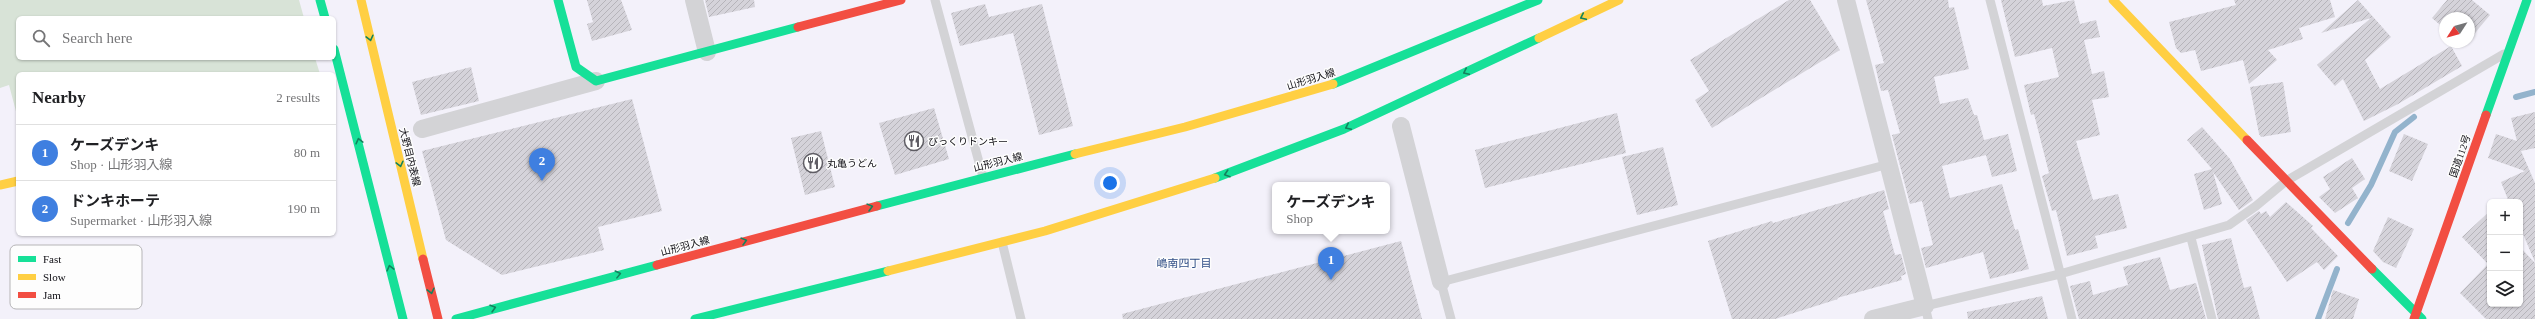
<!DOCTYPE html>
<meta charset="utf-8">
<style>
:root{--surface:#fff;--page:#f6f6f6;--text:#202124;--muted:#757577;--line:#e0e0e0;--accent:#ea580c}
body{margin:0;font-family:"Times New Roman","Noto Sans JP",serif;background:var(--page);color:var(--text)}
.controls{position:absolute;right:12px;bottom:12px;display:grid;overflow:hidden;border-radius:6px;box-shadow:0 1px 3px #0004}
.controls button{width:36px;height:36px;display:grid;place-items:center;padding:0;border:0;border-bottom:1px solid var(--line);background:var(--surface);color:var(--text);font:20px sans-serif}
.compass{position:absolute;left:2439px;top:12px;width:36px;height:36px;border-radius:50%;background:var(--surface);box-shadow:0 1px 3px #0004;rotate:234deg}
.you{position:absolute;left:1110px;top:183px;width:14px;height:14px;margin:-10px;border:3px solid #fff;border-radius:50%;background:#1a73e8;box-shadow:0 0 0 6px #1a73e833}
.badge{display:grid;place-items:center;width:26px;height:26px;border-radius:50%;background:var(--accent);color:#fff;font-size:13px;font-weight:700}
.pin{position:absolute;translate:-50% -33px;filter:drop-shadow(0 1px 2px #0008)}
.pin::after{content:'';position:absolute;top:21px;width:14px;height:12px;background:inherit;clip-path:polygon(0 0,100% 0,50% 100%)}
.popup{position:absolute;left:1272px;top:182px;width:118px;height:52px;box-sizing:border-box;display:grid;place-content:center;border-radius:6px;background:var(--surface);filter:drop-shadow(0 1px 3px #0005);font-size:13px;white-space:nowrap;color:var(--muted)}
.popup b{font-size:15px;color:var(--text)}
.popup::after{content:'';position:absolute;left:50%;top:100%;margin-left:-8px;border:8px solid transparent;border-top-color:var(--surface)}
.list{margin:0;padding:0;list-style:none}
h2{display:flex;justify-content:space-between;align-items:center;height:52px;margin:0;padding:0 16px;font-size:17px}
h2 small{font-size:13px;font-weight:400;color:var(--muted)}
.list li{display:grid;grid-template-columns:26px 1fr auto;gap:12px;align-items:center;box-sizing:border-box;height:56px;padding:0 16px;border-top:1px solid var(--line)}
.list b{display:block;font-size:15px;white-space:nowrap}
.list p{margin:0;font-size:13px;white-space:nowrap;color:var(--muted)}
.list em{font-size:13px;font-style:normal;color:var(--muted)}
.icon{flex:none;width:22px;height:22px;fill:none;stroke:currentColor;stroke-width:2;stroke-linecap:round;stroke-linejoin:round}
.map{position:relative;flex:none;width:2535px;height:319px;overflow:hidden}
.search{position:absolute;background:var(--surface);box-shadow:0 1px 3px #0004;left:16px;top:16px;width:320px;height:44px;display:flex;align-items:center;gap:10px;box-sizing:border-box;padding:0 14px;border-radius:6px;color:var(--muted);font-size:15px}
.panel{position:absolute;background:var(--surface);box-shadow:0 1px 3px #0004;left:16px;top:72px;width:320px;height:164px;border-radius:6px}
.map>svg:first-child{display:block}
.park{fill:#d8e3d7}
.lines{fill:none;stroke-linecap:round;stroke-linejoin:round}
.stream{stroke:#93b3cc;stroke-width:6}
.building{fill:url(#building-hatch)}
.lane{stroke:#d3d3d6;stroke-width:9}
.street{stroke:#d3d3d6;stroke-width:18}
.fast{stroke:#16e098;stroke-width:9}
.slow{stroke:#ffcf43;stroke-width:9}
.jam{stroke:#f24e42;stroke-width:9}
.oneway{stroke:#13825d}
.labels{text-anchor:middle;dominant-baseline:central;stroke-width:3;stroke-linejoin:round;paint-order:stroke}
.street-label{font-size:10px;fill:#0f0e14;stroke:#fdfdfd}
.poi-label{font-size:10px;fill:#0f0e14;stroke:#fdfdfd;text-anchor:start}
.neighbourhood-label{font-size:11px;fill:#304e86;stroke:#fdfdfd}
.key{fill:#fdfdfd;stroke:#b6b5b7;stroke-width:1}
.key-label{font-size:11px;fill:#0f0e14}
</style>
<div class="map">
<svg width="2535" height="319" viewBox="0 0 2535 319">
<defs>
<pattern id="building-hatch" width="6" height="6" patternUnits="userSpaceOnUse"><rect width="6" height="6" fill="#d5d3da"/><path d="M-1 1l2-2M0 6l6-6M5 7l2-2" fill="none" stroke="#b6b4ba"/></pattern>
</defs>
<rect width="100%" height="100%" fill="#f3f1fa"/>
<!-- park -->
<path class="park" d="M0,0h299l5,18h-286v40h297l5,16h-302v45l-9,-34 -9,3z"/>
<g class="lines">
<!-- stream -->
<path class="stream" d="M2516,97l19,-5
M2348,223l23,-38 24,-53 19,-15
M2318,319l19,-50"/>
</g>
<!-- building -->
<path class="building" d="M587,0h34l11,30 -40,11 -5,-17 6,-2z
M705,0h49l1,7 -46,10z
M1789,0h21l30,50 -128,78 -17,-28 14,-9 -19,-31z
M1866,0h82l1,8 5,-1 15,62 -35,8 6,27 28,-6 6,17h3l7,25 24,-6 9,37 -25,6 -6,-22 -44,11 8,32 52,-14 13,46 3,-1 11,40 -39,10 -7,-27 -57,16 -5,-20 12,-3 -11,-44 -12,3 -18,-69 8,-2 -12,-43 -7,1 -6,-26 9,-2z
M2001,0h41l1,6 31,-6 6,24 16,-4 4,17 -16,3 8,34 12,-3 5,26 -17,3 8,35 -24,6 17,59 25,-6 9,34 -32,8 3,12 -31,8 -11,-46 -4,1 -10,-35 7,-3 -15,-59 -3,1 -7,-30 35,-8 -7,-29 -37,9z
M2234,0h96l5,17 -36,11 4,11 -35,11 9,10 -28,24 -6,-24 -42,11 -6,-21 -14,3 -5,-5 -7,-26 67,-17z
M2358,0l33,37 -26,23 15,29 71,-43 11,20 -64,38 -34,17 -21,-42 -8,7 -18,-21 54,-47 -50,15z
M2447,0h25l18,15 -21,25v-22h-24v11l-13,-11z
M985,4l4,13 53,-13 31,122 -34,9 -26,-102 -53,13 -9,-33z
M471,67l8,34 -58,14 -9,-33z
M2283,82l8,50 -30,5 -2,-3 -9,-47z
M632,99l30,112 -64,16 6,23 -102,25 -56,-35 -24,-89z
M934,108l15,51 -54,16 -16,-52z
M2535,112v36l-14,3 14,32v79l-15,-35v-25h-11l-8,-20 24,-11 -37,-13 8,-24 21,7 -6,-23z
M1617,113l9,40 -141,35 -10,-38z
M2202,127l28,32 23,41 -14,10 -26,-38 9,32 -18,6 -10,-36 18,-5 -25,-29z
M821,131l14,56 -30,8 -14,-57z
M2404,134l24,10 -16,37 -23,-10z
M1663,147l15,58 -41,10 -15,-58z
M2352,158l13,21 -13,9 6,10 -23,15 -16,-16 11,-8 -7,-12z
M1884,190l5,19 -6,2 12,44 6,-1 5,20 -5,2 1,4 -65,18 1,1 -63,20h-43l-24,-78 64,-20 1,2z
M2286,202l27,24 -2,2 27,28 -14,14 -7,-8 -30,20 -41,-62 13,-9 2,3 5,-3 4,6z
M2490,211v93h30v-57l15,16v56h-49l-26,-26 28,-29 -26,-27z
M2388,217l26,12 -18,39 -13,-6 -10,-11z
M2231,238l13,50 7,-2 9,33h-42l-16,-74z
M1401,241l21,78h-299l-1,-5z
M2160,257l10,33 26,-7 10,36h-127l-9,-33 20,-5 3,14 35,-10 -5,-18z
M2333,290l26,9 -6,20h-28z
M2042,296l6,23h-80l-1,-7z"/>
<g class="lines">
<!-- lane -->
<path class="lane" d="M935,0l48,177
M1990,0l82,319
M2191,238l21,81
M1002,242l19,77
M1451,319l-10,-37 448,-118
M1928,319l-3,-13 135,-32 169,-49 27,-19 30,-25 218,-127"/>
<!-- street -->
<path class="street" d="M694,0l13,52
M1846,0l79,306 -52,13
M1401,126l40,156
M422,129l174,-48"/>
<!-- fast -->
<path class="fast" d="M320,0l5,18
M558,0l18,67 20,14 202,-54
M334,49l69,270
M1333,84l205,-84
M2486,115l41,-115
M1215,178l129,-49 195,-91
M877,206l198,-52
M2372,269l50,50
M456,319l201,-54
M695,319l193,-48"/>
<!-- slow -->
<path class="slow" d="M361,0l62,259
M2113,0l134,140
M1539,38l80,-38
M1075,154l110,-27 148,-43
M0,185l18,-4
M888,271l157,-40 170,-53"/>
<!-- jam -->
<path class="jam" d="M798,27l103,-27
M2247,140l125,129
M423,259l15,60
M657,265l220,-59
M2414,319l72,-204"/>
</g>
<!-- one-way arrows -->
<defs><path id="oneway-chevron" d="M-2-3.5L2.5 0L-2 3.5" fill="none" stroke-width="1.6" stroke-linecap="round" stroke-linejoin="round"/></defs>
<g class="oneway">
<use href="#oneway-chevron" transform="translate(1583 17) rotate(155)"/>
<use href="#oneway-chevron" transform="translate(370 38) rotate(76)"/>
<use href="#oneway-chevron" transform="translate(1466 72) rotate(155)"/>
<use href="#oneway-chevron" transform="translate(1348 127) rotate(155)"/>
<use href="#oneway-chevron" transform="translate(359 141) rotate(-104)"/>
<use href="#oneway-chevron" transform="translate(400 164) rotate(76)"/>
<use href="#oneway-chevron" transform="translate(1227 174) rotate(162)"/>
<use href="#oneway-chevron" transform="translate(870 207) rotate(-15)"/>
<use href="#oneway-chevron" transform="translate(744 241) rotate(-15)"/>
<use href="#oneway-chevron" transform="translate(390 268) rotate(-104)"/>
<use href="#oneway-chevron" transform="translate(618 274) rotate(-14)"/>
<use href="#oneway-chevron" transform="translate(431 291) rotate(76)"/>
<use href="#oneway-chevron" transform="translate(493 308) rotate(-16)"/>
</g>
<!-- icons -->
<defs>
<g id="restaurant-ring" transform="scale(1)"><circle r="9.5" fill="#fdfdfd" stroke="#5f5d64" stroke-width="1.5"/><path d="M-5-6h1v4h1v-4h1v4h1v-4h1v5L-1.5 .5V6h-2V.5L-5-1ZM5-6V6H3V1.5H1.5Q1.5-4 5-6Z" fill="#5f5d64"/></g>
</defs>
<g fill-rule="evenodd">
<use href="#restaurant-ring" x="914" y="141"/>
<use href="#restaurant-ring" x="813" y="163"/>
</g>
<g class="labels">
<!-- street labels -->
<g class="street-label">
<text transform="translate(1311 79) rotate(-17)">山形羽入線</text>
<text transform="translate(2460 156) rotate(-71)">国道112号</text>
<text transform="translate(410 157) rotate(76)">大野目内表線</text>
<text transform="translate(998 162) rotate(-14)">山形羽入線</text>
<text transform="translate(685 246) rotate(-15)">山形羽入線</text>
</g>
<!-- poi labels -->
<g class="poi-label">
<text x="928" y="141">びっくりドンキー</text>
<text x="827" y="163">丸亀うどん</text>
</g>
<!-- neighbourhood labels -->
<g class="neighbourhood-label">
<text x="1184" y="263">嶋南四丁目</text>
</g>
</g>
<!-- legend -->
<rect x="10" y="245" width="132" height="64" rx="6" class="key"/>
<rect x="18" y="256" width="18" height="6" fill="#16e098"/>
<rect x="18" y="274" width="18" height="6" fill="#ffcf43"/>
<rect x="18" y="292" width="18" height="6" fill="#f24e42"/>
<g class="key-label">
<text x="43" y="263">Fast</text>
<text x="43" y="281">Slow</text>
<text x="43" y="299">Jam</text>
</g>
</svg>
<div class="controls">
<button>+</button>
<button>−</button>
<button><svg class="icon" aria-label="layers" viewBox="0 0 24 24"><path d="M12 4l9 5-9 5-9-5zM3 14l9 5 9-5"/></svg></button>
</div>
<svg class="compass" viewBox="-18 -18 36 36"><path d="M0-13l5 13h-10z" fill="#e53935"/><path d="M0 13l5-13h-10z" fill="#757577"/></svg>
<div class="you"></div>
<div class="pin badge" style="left:1331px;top:280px;background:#3f7fe0">1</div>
<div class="popup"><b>ケーズデンキ</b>Shop</div>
<div class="pin badge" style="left:542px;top:181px;background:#3f7fe0">2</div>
<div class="search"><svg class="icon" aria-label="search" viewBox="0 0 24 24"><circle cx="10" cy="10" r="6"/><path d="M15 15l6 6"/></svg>Search here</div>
<section class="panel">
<h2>Nearby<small>2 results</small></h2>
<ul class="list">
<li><span class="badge" style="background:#3f7fe0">1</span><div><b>ケーズデンキ</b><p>Shop · 山形羽入線</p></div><em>80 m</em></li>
<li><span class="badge" style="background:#3f7fe0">2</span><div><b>ドンキホーテ</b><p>Supermarket · 山形羽入線</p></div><em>190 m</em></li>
</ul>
</section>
</div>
